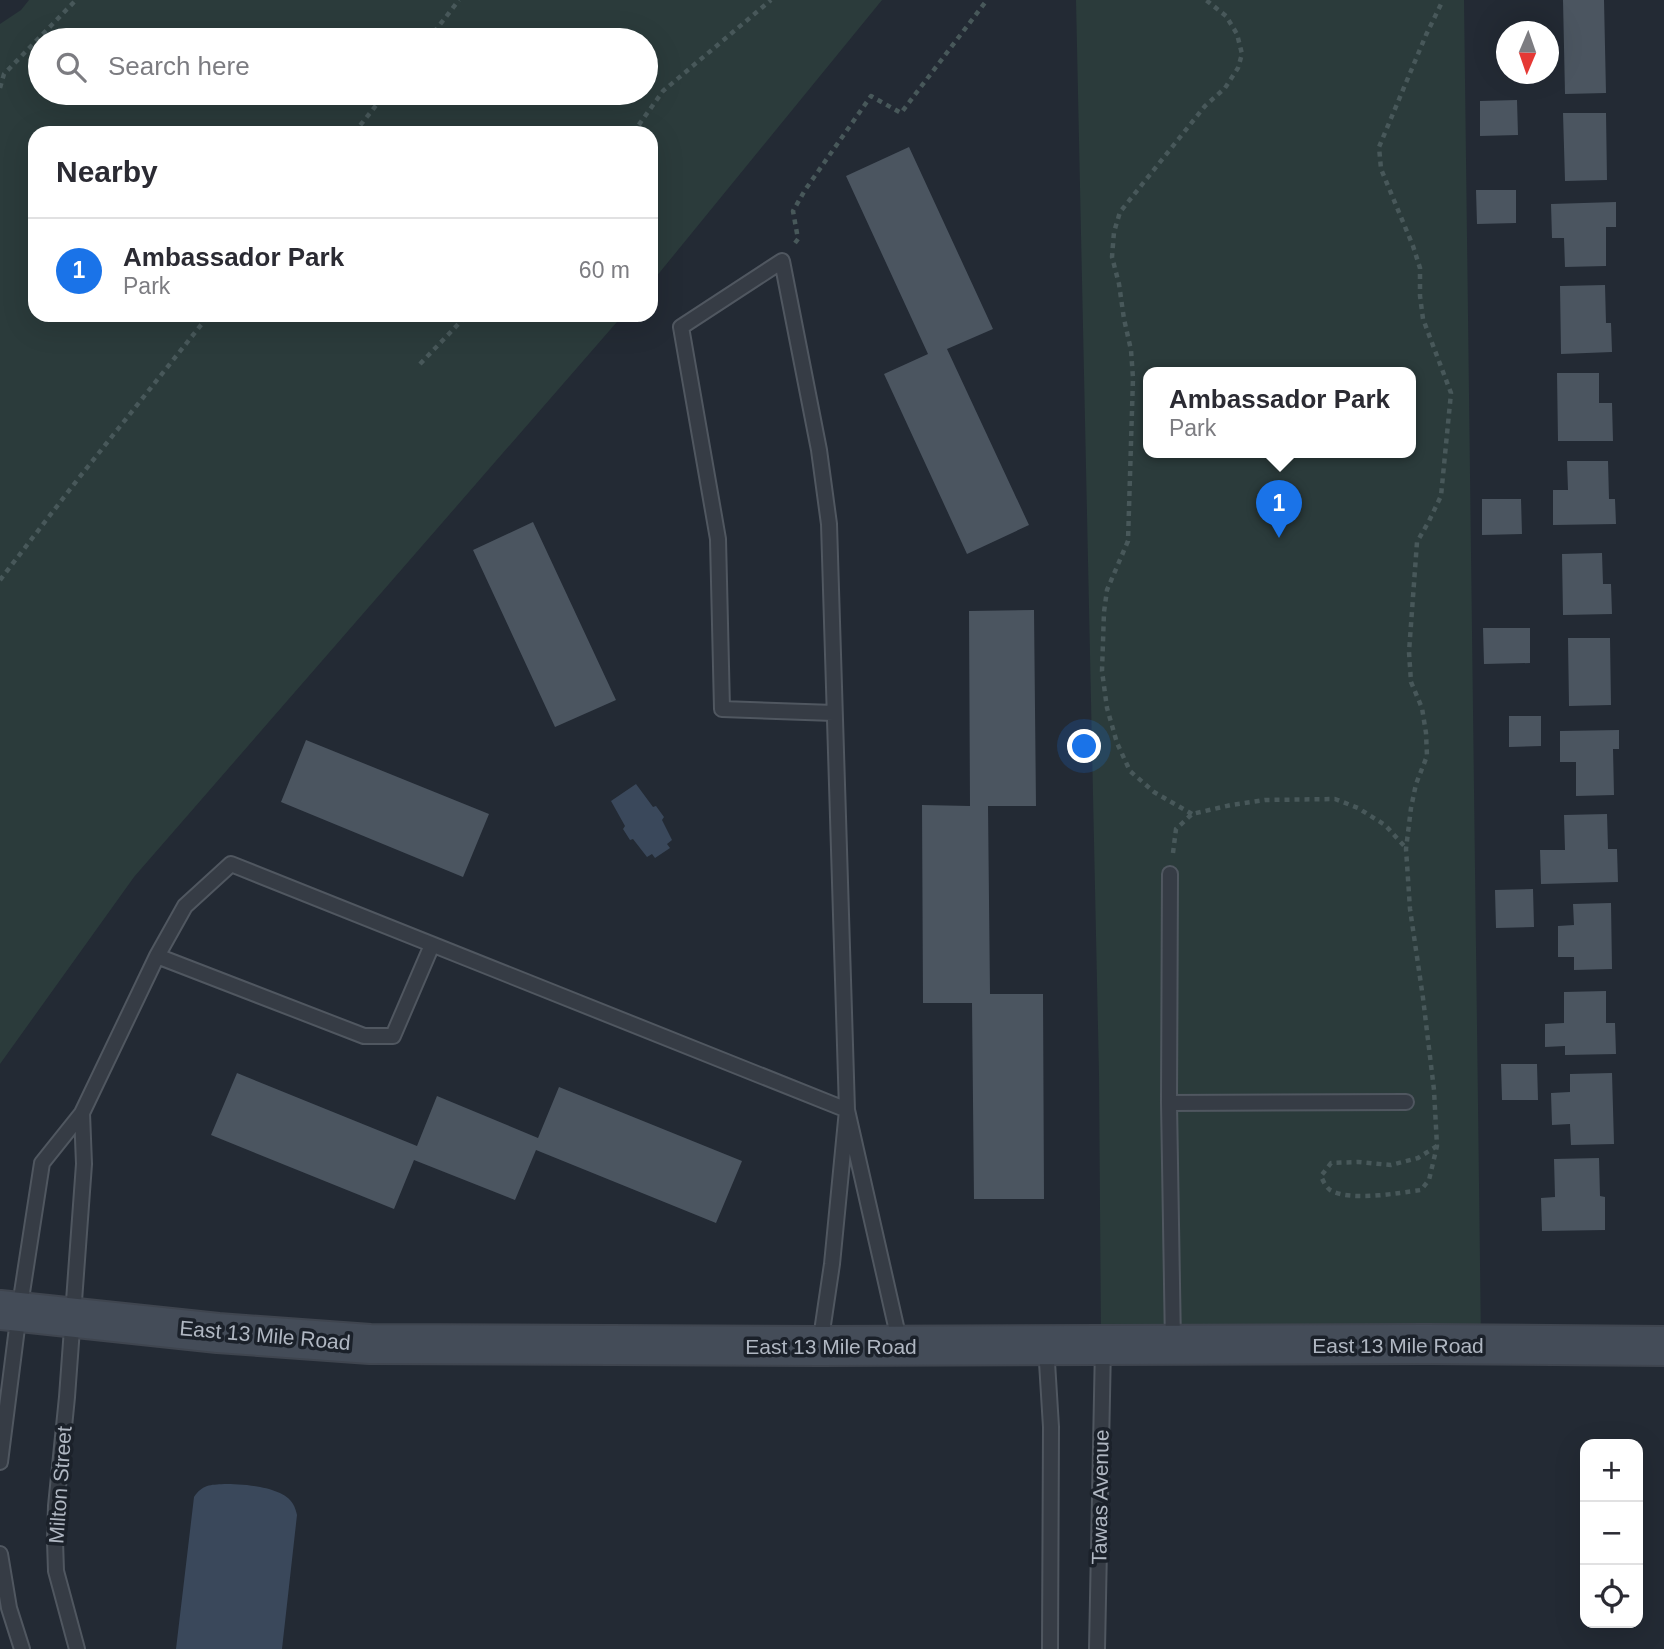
<!DOCTYPE html>
<meta charset="utf-8">
<style>
:root{--surface:#fff;--page:#f2f2f3;--text:#2b2b33;--muted:#7c7c81;--line:#e1e1e2;--accent:#1a73e8}
body{margin:0;font-family:Helvetica,sans-serif;background:var(--page);color:var(--text)}
.controls{position:absolute;right:21px;bottom:21px;display:grid;overflow:hidden;border-radius:14px;box-shadow:0 7px 28px #0002}
.controls button{width:63px;height:63px;display:grid;place-items:center;padding:0;border:0;border-bottom:2px solid var(--line);background:var(--surface);color:var(--text);font:35px sans-serif}
.compass{position:absolute;left:1496px;top:21px;width:63px;height:63px;border-radius:50%;background:var(--surface);box-shadow:0 7px 28px #0002;rotate:182deg}
.you{position:absolute;left:1085px;top:747px;width:24px;height:24px;margin:-18px;border:5px solid #fff;border-radius:50%;background:#1a73e8;box-shadow:0 0 0 10px #1a73e833}
.badge{display:grid;place-items:center;width:46px;height:46px;border-radius:50%;background:var(--accent);color:#fff;font-size:23px;font-weight:700}
.pin{position:absolute;translate:-50% -58px;filter:drop-shadow(0 2px 4px #0008)}
.pin::after{content:'';position:absolute;top:37px;width:24px;height:21px;background:inherit;clip-path:polygon(0 0,100% 0,50% 100%)}
.popup{position:absolute;left:1143px;top:367px;width:273px;height:91px;box-sizing:border-box;display:grid;place-content:center;border-radius:14px;background:var(--surface);filter:drop-shadow(0 2px 5px #0005);font-size:23px;white-space:nowrap;color:var(--muted)}
.popup b{font-size:26px;color:var(--text)}
.popup::after{content:'';position:absolute;left:50%;top:100%;margin-left:-14px;border:14px solid transparent;border-top-color:var(--surface)}
.list{margin:0;padding:0;list-style:none}
h2{display:flex;justify-content:space-between;align-items:center;height:91px;margin:0;padding:0 28px;font-size:30px}
h2 small{font-size:23px;font-weight:400;color:var(--muted)}
.list li{display:grid;grid-template-columns:46px 1fr auto;gap:21px;align-items:center;box-sizing:border-box;height:105px;padding:0 28px;border-top:2px solid var(--line)}
.list b{display:block;font-size:26px;white-space:nowrap}
.list p{margin:0;font-size:23px;white-space:nowrap;color:var(--muted)}
.list em{font-size:23px;font-style:normal;color:var(--muted)}
.icon{flex:none;width:38px;height:38px;fill:none;stroke:currentColor;stroke-width:2;stroke-linecap:round;stroke-linejoin:round}
.map{position:relative;flex:none;width:1664px;height:1649px;overflow:hidden}
.search{position:absolute;background:var(--surface);box-shadow:0 7px 28px #0002;left:28px;top:28px;width:630px;height:77px;display:flex;align-items:center;gap:18px;box-sizing:border-box;padding:0 24px;border-radius:38px;color:var(--muted);font-size:26px}
.panel{position:absolute;background:var(--surface);box-shadow:0 7px 28px #0002;left:28px;top:126px;width:630px;height:196px;border-radius:21px}
.map>svg:first-child{display:block}
.green{fill:#2b3b3b;fill-rule:evenodd}
.water{fill:#3a485b}
.building{fill:#4b5560}
.lines{fill:none;stroke-linecap:round;stroke-linejoin:round}
.service-casing{stroke:#505760;stroke-width:18}
.secondary-casing{stroke:#3f454f;stroke-width:42}
.path{stroke:#48585a;stroke-width:4.5;stroke-dasharray:5 5;stroke-linecap:butt}
.service{stroke:#363c45;stroke-width:14}
.secondary{stroke:#444c58;stroke-width:38}
.labels{text-anchor:middle;dominant-baseline:central;stroke-width:7;stroke-linejoin:round;paint-order:stroke}
.street-label{font-size:21px;fill:#b0b7c2;stroke:#1b212a}
</style>
<div class="map">
<svg width="1664" height="1649" viewBox="0 0 1664 1649">
<rect width="100%" height="100%" fill="#232a34"/>
<!-- green -->
<path class="green" d="M29,0h853l-231,283v-150h-616v182h588l-489,562 -134,187v-1040l21,-14zM646,40v53h-606v-53z
M1076,0h388l17,1341h-380l-2,-266zM1148,372h262v80h-262z"/>
<!-- water -->
<path class="water" d="M636,784l17,23 3,-1 8,11 -2,3 10,20 -5,4 3,4 -15,10 -3,-4 -5,3 -14,-18 -3,1 -7,-11 2,-3 -14,-25z
M224,1484c18,0 59,2 69,20 2,3 3,7 4,11l-15,134h-106l18,-152c9,-13 16,-12 30,-13z"/>
<!-- building -->
<path class="building" d="M1563,0h41l2,93 -41,1z
M1517,100l1,35 -38,1v-35z
M1563,113h43l1,67 -42,1z
M909,147l84,182 -46,20 82,176 -62,29 -83,-180 44,-20 -82,-178z
M1476,190h40v33l-39,1z
M1616,202v25h-10v39l-41,1 -1,-29h-12l-1,-34z
M1605,285l1,38h5l1,29 -51,2 -1,-68z
M1557,373h42v30h13l1,38h-55z
M1567,461h41l1,38h6l1,25 -63,1v-35h15z
M1482,499h39l1,35 -40,1z
M533,522l83,178 -61,27 -82,-177z
M1602,553l1,31h8l1,30 -49,1 -1,-61z
M1034,610l2,196h-48l2,188h53l1,205h-70l-2,-196h-49l-1,-198 48,1 -1,-195z
M1483,628h47v35l-46,1z
M1568,638h42l1,67 -42,1z
M1509,716h32v30l-32,1z
M1619,730v19h-6l1,46 -38,1v-34h-16v-31z
M306,740l183,74 -26,63 -182,-75z
M1607,814l1,35h9l1,33 -77,2 -1,-34h25l-1,-35z
M1533,889l1,38 -38,1 -1,-38z
M1611,903l1,66 -38,1v-13h-16v-31l16,-1 -1,-21z
M1606,991v32h9l1,31 -51,1v-9l-20,1v-23l19,-1v-31z
M1501,1064h36l1,36h-36z
M237,1073l180,73 20,-50 101,42 21,-51 183,74 -26,62 -180,-73 -21,50 -101,-40 -20,49 -183,-74z
M1612,1073l2,71 -43,1 -1,-21 -18,1 -1,-32 19,-1v-18z
M1599,1158l1,38 5,1v33l-63,1 -1,-33 14,-1 -1,-38z"/>
<g class="lines">
<!-- service casing -->
<g class="service-casing">
<path id="service" d="M1170,874l-1,229 4,241
M157,956l207,80h29l39,-91
M1169,1103l237,-1
M820,1345l12,-81 15,-154 53,234
M1046,1346l5,81 -1,222
M0,1462l19,-150 23,-149 40,-50 75,-157 28,-50 46,-42 616,246 -18,-586 -10,-74 -37,-189 -101,66 37,212 4,170 112,4
M0,1554l9,54 13,41
M77,1649l-21,-78 -1,-30 1,-35 11,-109 17,-233 -2,-51
M1097,1649l6,-303"/>
</g>
<!-- secondary casing -->
<g class="secondary-casing">
<path id="secondary" d="M0,1310l218,23 152,11 450,2 607,-2 237,2"/>
</g>
<!-- path -->
<path class="path" d="M428,40l31,-40
M0,88l4,-14 72,-74
M354,133l32,-40
M633,133l30,-42 108,-91
M795,243l3,-4 -5,-28 12,-21 66,-94 30,17 86,-113
M420,364l47,-49
M0,580l78,-101 131,-164
M1192,814l-38,-22 -24,-21 -13,-28 -10,-35 -5,-37 2,-59 3,-22 21,-49 5,-163 -2,-28 -7,-31 -5,-35 -7,-27 2,-25 6,-20 85,-106 20,-18 13,-20 4,-14 -5,-20 -11,-18 -20,-16
M1173,853l3,-24 16,-15 39,-9 34,-5 70,-1 23,9 27,17 21,23
M1437,1146l-19,12 -27,7 -33,-3 -27,1 -10,13c2,5 5,11 9,14 20,12 68,3 91,0l8,-10 8,-34 -3,-56 -11,-92 -13,-89 -4,-60 5,-41 5,-24 11,-28 -1,-23 -4,-25 -11,-26 -2,-30 8,-110 12,-21 12,-25 10,-103 -28,-74 -3,-23v-28l-7,-22 -32,-77 -2,-22 47,-112 17,-35"/>
<!-- service -->
<use href="#service" class="service"/>
<!-- secondary -->
<use href="#secondary" class="secondary"/>
</g>
<g class="labels">
<!-- street labels -->
<g class="street-label">
<text transform="translate(265 1335) rotate(5)">East 13 Mile Road</text>
<text x="1398" y="1345">East 13 Mile Road</text>
<text x="831" y="1346">East 13 Mile Road</text>
<text transform="translate(60 1485) rotate(-86)">Milton Street</text>
<text transform="translate(1100 1497) rotate(-89)">Tawas Avenue</text>
</g>
</g>
</svg>
<div class="controls">
<button>+</button>
<button>−</button>
<button><svg class="icon" aria-label="locate" viewBox="0 0 24 24"><circle cx="12" cy="12" r="6"/><path d="M12 2v4M12 18v4M2 12h4M18 12h4"/></svg></button>
</div>
<svg class="compass" viewBox="-18 -18 36 36"><path d="M0-13l5 13h-10z" fill="#e53935"/><path d="M0 13l5-13h-10z" fill="#7c7c81"/></svg>
<div class="you"></div>
<div class="pin badge" style="left:1279px;top:538px">1</div>
<div class="popup"><b>Ambassador Park</b>Park</div>
<div class="search"><svg class="icon" aria-label="search" viewBox="0 0 24 24"><circle cx="10" cy="10" r="6"/><path d="M15 15l6 6"/></svg>Search here</div>
<section class="panel">
<h2>Nearby<small></small></h2>
<ul class="list">
<li><span class="badge">1</span><div><b>Ambassador Park</b><p>Park</p></div><em>60 m</em></li>
</ul>
</section>
</div>
